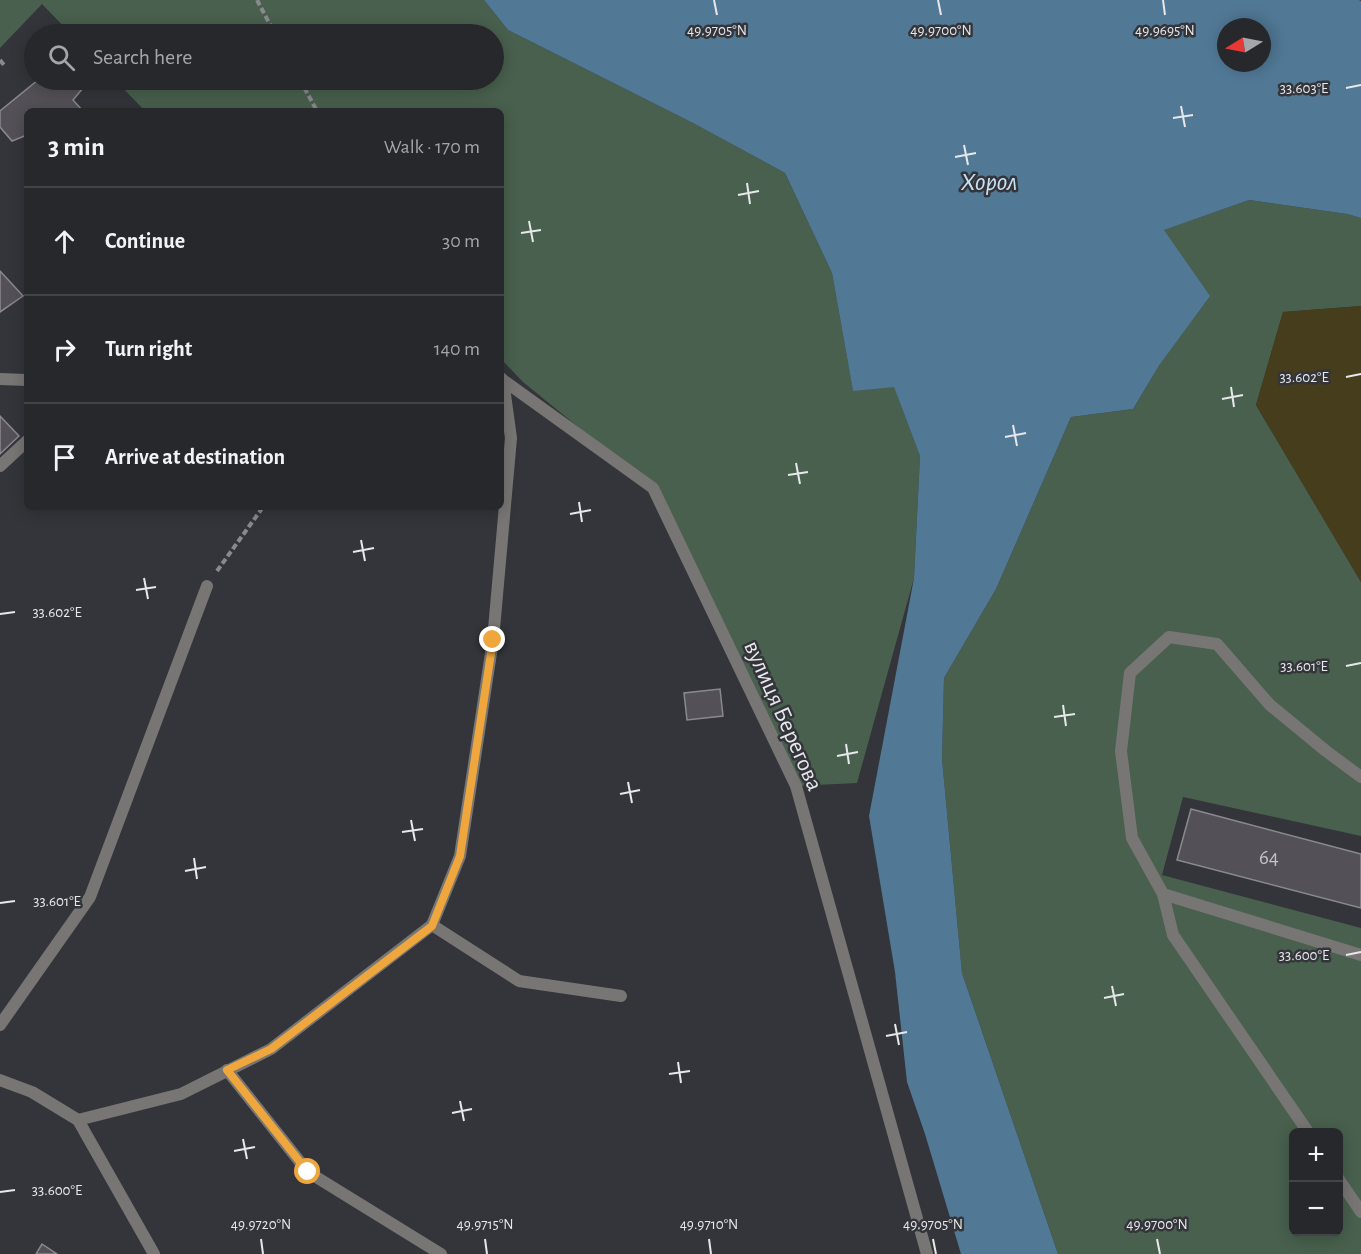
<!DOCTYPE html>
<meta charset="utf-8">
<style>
:root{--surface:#26282c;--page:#2e3034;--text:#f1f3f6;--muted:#a4a6a9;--line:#424448}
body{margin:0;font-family:"Alegreya Sans",sans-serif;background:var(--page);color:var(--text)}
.controls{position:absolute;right:18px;bottom:18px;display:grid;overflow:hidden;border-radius:9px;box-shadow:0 3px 15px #0003}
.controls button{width:54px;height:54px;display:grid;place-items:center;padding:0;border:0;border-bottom:2px solid var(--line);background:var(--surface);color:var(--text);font:30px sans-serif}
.compass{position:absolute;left:1217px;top:18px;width:54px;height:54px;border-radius:50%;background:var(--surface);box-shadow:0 3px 15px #0003;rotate:260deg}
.stop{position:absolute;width:18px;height:18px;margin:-14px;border:4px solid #efa73d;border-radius:50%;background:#fff}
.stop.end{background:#efa73d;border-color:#fff;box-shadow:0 2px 6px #0008}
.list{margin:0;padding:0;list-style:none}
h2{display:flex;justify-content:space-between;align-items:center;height:78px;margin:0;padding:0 24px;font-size:26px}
h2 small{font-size:20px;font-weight:400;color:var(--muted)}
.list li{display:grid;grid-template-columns:39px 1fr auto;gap:18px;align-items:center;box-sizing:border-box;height:108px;padding:0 24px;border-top:2px solid var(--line)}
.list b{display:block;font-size:22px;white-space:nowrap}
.list em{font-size:20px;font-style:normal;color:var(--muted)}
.icon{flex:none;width:33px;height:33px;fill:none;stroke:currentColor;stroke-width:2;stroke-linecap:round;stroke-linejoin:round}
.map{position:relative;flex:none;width:1361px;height:1254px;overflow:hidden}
.search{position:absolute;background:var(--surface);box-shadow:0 3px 15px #0003;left:24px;top:24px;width:480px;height:66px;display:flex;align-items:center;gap:15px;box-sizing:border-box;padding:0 21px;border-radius:33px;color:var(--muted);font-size:22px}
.panel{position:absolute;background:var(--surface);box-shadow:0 3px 15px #0003;left:24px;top:108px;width:480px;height:402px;border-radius:9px}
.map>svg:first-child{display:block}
.green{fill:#48604d;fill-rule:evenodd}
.sand{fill:#453d1c}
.water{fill:#517895;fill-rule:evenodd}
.building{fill:#535157;stroke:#8b8990;stroke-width:1.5}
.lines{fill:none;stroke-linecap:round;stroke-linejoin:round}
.path{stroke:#898a8f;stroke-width:4;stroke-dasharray:6 3;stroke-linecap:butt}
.lane{stroke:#787674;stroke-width:12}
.street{stroke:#787674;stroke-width:12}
.route{stroke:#efa73d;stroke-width:8}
.ticks{fill:none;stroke:#e7e8ec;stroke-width:2}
.labels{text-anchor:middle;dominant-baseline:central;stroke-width:5;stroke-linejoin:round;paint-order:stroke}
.number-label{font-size:21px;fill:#c2c2c7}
.street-label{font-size:24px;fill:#e7e8ec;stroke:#33353a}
.water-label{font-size:26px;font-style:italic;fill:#c9e1f5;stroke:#33353a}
.ticks-label{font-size:15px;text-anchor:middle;fill:#e7e8ec;stroke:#33353a;stroke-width:5;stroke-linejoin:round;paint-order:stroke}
</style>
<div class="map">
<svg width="1361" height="1254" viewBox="0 0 1361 1254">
<rect width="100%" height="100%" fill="#33353a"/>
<!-- green -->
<path class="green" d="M0,0h484l24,30 183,92 94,51 47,100 21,117 41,-4 26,70 -6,122 -57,205 -61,3 -143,-298 -130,-106 -22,-23v-248h-356l-30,-31h379v-46h-423l-29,-30 -42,44z
M1249,200l98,14 14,4v88l-78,6 -27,93 105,177v254l-178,-39 -21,78 199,53v326h-303l-96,-281 -20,-214 2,-81 52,-89 75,-172 62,-8 27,-45 3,-134zM1294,1132h44v100h-44z"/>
<!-- sand -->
<path class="sand" d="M1361,306v276l-105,-177 27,-93z"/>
<!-- water -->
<path class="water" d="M484,0h875l2,1v217l-14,-4 -98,-14 -85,30 46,66 -50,68 -27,45 -62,8 -75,172 -52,89 -2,81 20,214 96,281h-97l-36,-120 -18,-52 -12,-110 -26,-156 45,-238 6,-122 -26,-69 -41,4 -21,-118 -47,-100 -94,-51 -183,-92zM1226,27h36v36h-36z"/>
<!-- building -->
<path class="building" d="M38,80h37l8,8 -10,12 10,11h-56v24l-15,6 -12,-14v-16z
M0,271l23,25 -23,16z
M0,416l19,20 -19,18z
M720,689l3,27 -36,4 -3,-27z
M1191,809l170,45v54l-184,-48z
M42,1244l15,10h-21z"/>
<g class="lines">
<!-- path -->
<path class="path" d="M257,0l18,34
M0,60l4,5
M300,80l17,31
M217,571l46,-64"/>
<!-- lane -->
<path class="lane" d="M1361,777l-35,-26 -56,-46 -53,-61 -48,-7 -39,36 -9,78 11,87 31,56 198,61
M1163,894l10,41 135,197
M432,925l87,56 102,15
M227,1070l81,102 133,82
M1338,1178l23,34"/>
<!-- street -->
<path class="street" d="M0,379l27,1
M503,380l150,108 143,298 131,468
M0,466l27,-25
M0,1025l90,-128 117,-311
M0,1080l32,12 46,28 103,-26 90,-45 161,-124 28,-69 33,-216 18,-202 -8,-58 -2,-2
M78,1120l76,134"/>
</g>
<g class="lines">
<!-- route -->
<path class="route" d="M308,1172l-81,-102 44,-21 161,-123 28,-70 33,-216"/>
</g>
<!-- ticks -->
<path class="ticks" d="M714,0l3,15M938,0l3,15M1163,0l2,15M1346,88l15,-3M1181,106l4,21M1173,118l20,-3M964,145l4,20M955,157l21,-4M747,183l3,21M738,195l21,-4M529,221l4,21M521,233l20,-3M1346,377l15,-3M1231,387l3,20M1222,399l21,-4M1013,425l4,21M1005,437l21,-4M796,463l4,21M788,475l20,-3M579,502l3,20M570,514l21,-4M361,540l4,21M353,552l21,-4M144,578l4,21M136,590l20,-3M0,614l15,-2M1346,666l15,-3M1063,705l3,21M1054,717l21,-3M846,744l3,20M837,756l21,-4M628,782l4,21M620,794l20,-4M411,820l4,21M402,832l21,-3M194,858l3,21M185,871l21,-4M0,903l15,-2M1346,955l15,-3M1112,986l4,20M1104,998l20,-4M895,1024l4,21M886,1036l21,-4M678,1062l3,21M669,1074l21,-3M460,1101l4,20M452,1113l20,-4M243,1139l4,20M234,1151l21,-4M0,1192l15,-2M261,1239l2,15M485,1239l2,15M709,1239l2,15M933,1239l3,15M1157,1239l3,15"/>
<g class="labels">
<!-- number labels -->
<g class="number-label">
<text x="1269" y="857">64</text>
</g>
<!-- street labels -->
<g class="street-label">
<text transform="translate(783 716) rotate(66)">вулиця Берегова</text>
</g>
<!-- water labels -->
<g class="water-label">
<text x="989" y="182">Хорол</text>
</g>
</g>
<g class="ticks-label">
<text x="717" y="35">49.9705°N</text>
<text x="941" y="35">49.9700°N</text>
<text x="1165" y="35">49.9695°N</text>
<text x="1304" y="93">33.603°E</text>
<text x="1304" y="382">33.602°E</text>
<text x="57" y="617">33.602°E</text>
<text x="1304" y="671">33.601°E</text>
<text x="57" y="906">33.601°E</text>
<text x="1304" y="960">33.600°E</text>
<text x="57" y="1195">33.600°E</text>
<text x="261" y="1229">49.9720°N</text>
<text x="485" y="1229">49.9715°N</text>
<text x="709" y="1229">49.9710°N</text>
<text x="933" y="1229">49.9705°N</text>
<text x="1157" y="1229">49.9700°N</text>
</g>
</svg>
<div class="controls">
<button>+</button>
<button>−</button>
</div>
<svg class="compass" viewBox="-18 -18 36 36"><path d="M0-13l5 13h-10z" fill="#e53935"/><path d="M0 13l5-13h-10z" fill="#a4a6a9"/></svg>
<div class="stop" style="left:308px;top:1172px"></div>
<div class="stop end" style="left:493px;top:640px"></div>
<div class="search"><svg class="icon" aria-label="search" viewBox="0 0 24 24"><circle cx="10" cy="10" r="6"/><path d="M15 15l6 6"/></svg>Search here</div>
<section class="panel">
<h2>3 min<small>Walk · 170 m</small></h2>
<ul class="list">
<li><svg class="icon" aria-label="ahead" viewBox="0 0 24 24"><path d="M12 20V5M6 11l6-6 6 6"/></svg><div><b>Continue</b></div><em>30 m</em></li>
<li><svg class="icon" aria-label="right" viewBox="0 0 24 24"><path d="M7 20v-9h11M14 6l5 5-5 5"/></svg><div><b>Turn right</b></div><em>140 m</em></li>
<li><svg class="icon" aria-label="arrive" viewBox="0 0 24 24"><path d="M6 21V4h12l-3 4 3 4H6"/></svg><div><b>Arrive at destination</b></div></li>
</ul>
</section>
</div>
